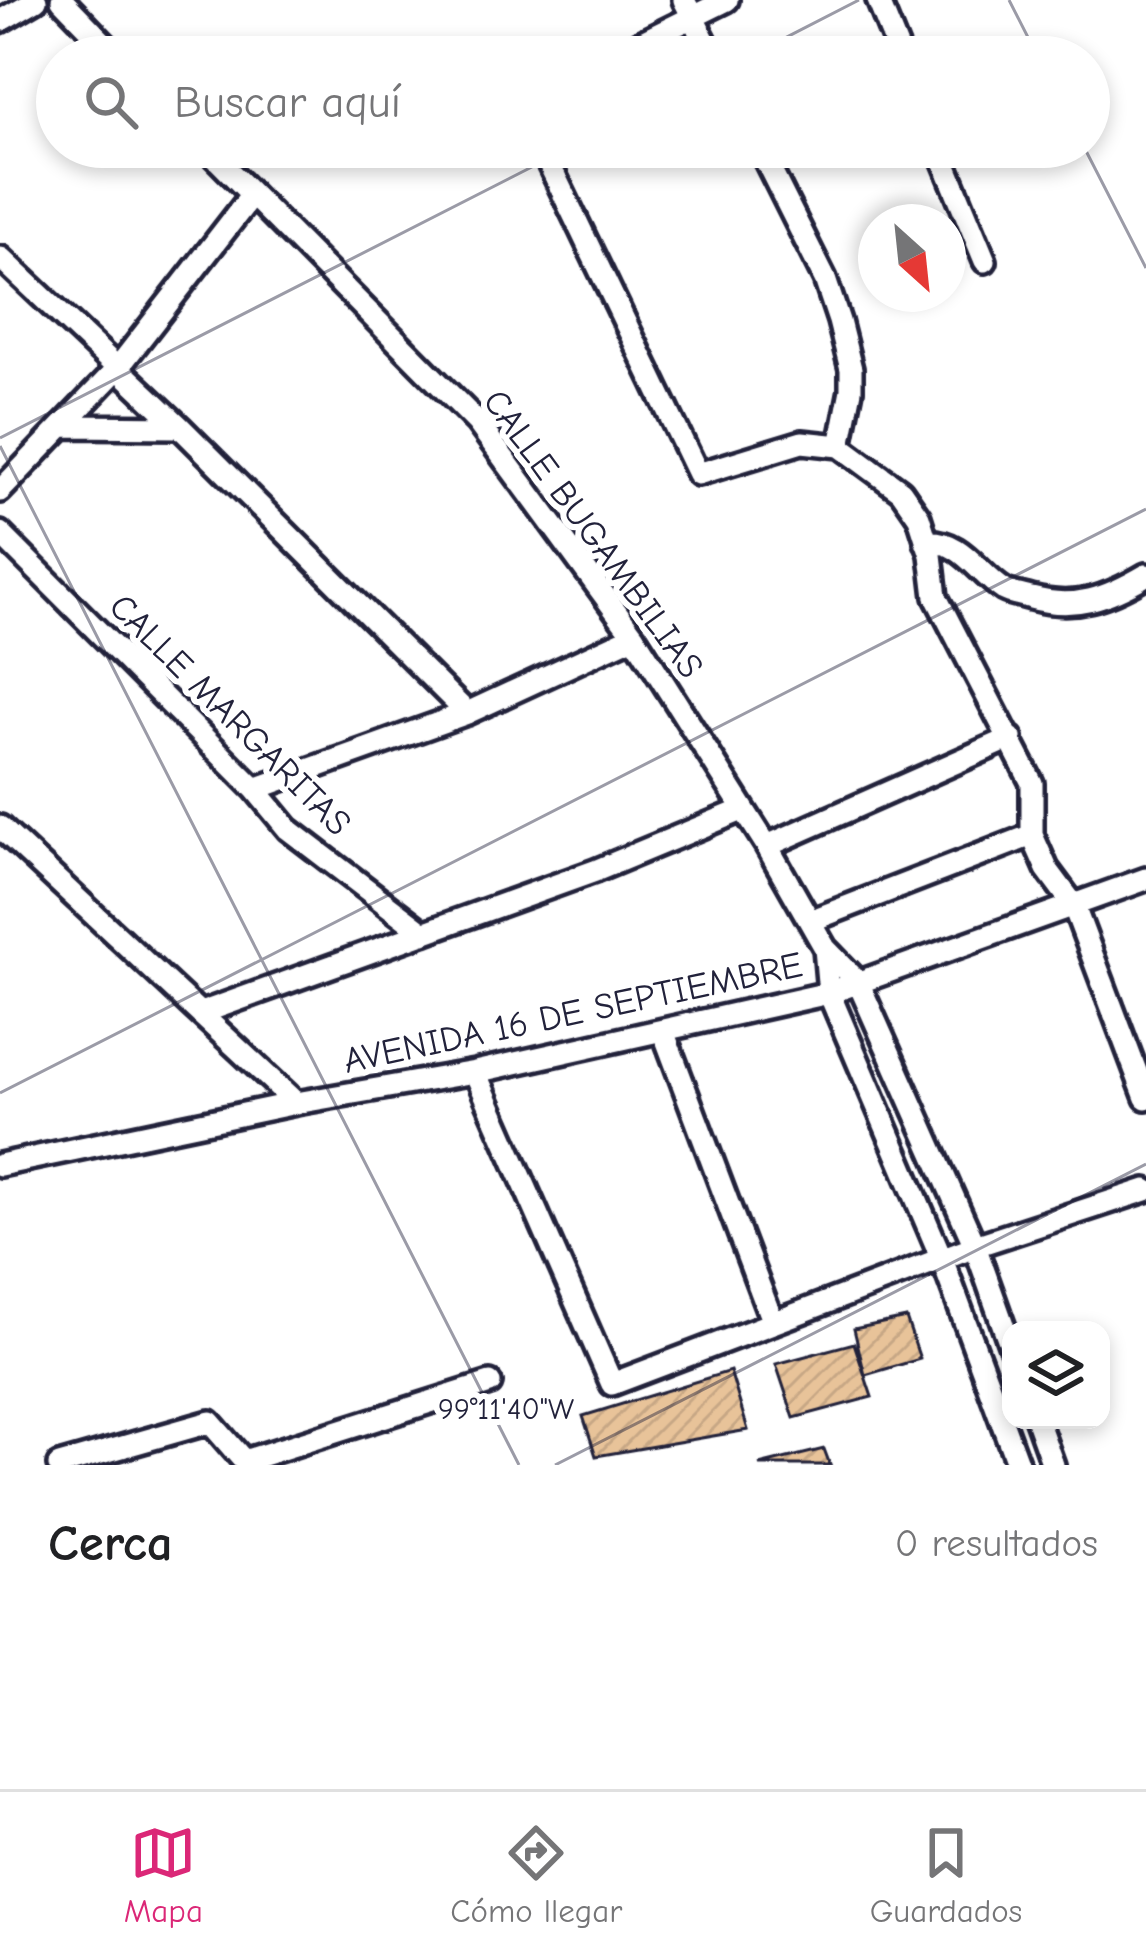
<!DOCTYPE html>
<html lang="es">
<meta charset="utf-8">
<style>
:root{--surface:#fff;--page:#f2f2f2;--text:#202124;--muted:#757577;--line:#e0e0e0;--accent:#db2777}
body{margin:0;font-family:"Comic Neue",sans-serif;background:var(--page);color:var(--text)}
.controls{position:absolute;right:36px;bottom:36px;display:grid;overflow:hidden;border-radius:24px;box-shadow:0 6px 18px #0003}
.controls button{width:108px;height:108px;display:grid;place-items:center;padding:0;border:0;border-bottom:3px solid var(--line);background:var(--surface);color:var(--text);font:60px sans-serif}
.compass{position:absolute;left:858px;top:204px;width:108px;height:108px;border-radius:50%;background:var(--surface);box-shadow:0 6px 18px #0003;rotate:153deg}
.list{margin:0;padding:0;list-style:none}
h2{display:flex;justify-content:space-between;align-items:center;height:156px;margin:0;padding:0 48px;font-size:51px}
h2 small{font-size:39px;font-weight:400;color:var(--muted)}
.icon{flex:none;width:66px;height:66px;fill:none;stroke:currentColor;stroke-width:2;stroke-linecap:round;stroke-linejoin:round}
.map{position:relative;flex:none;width:1146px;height:1465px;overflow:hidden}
.search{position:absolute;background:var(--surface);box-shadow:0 6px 18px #0003;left:36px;right:36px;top:36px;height:132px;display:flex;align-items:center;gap:30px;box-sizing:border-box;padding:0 42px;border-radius:66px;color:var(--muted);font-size:45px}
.sheet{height:324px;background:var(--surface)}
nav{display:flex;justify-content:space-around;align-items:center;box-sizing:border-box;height:168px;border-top:3px solid var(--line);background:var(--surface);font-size:33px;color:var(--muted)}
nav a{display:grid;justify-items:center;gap:6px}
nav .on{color:var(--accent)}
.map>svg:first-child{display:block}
.building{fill:url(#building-hatch);stroke:#22223b;stroke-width:3}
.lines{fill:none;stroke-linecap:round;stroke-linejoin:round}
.minor-casing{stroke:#22223b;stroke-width:30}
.minor{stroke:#fff;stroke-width:21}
.ticks{fill:none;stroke:#22223b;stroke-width:3;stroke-opacity:0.45}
.labels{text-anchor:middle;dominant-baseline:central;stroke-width:12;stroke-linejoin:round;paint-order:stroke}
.street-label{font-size:36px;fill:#22223b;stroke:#fff}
.ticks-label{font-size:30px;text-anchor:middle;fill:#22223b;stroke:#fff;stroke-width:12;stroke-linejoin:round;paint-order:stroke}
</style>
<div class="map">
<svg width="1146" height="1465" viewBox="0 0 1146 1465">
<defs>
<pattern id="building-hatch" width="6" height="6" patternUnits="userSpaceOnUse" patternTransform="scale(3)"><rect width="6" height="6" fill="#e8c399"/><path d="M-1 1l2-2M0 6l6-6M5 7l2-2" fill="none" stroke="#c7a785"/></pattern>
</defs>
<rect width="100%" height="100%" fill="#fff"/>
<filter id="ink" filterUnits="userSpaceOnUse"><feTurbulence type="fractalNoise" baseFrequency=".00833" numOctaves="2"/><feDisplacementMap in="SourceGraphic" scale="24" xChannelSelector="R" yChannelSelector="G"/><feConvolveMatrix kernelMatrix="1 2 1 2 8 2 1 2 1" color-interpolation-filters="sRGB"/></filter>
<g filter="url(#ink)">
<!-- building -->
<path class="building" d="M906,1318l14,41 -55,16 -11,-46z
M854,1343l18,54 -78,21 -18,-54z
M730,1371l18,59 -152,26 -13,-40z
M824,1449l6,16h-71z"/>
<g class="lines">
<!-- minor casing -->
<g class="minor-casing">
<path id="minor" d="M62,0l55,57
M684,0l29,57
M878,0l23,57
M0,21l36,-21
M612,57l115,-57
M205,147l272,275 157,214 133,210 58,102 33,34 117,264 36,101
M541,147l157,327 104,-32 38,4 61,45 18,26 12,38 5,42 96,186v52l15,34 26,35 73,194
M759,147l66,132 14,42 12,48v21l-11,56
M938,147l47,114
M1,258l179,169 287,286
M66,426l114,1
M0,491l117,-122 135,-174
M0,533l255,256 33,40 136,104
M926,542c36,-3 51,31 78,48 7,4 18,5 27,8 44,12 76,0 115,-23
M255,789l212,-76 167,-77
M0,827l296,276
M767,846l244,-108
M810,921l222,-86
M825,948l4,45 113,266 76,206
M201,1013l394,-142 147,-61
M663,1031l110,292
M475,1072l137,312 363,-138 171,-56
M0,1165l296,-62 179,-31 354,-79 317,-114
M1037,1420l16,45
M59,1465l151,-43 34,39 246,-78"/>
</g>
<!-- minor -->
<use href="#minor" class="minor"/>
</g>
</g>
<!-- ticks -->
<path class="ticks" d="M1009,0l29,57M748,57l111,-57M1084,147l62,121M0,438l571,-291M0,446l519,1019M0,1093l1146,-584M555,1465l591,-301"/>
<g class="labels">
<!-- street labels -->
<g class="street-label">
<text transform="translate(593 534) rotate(54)">CALLE BUGAMBILIAS</text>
<text transform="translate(230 715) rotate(45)">CALLE MARGARITAS</text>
<text transform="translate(573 1013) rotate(-12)">AVENIDA 16 DE SEPTIEMBRE</text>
</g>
</g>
<g class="ticks-label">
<text x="506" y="1419">99°11'40"W</text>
</g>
</svg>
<div class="controls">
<button><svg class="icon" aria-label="layers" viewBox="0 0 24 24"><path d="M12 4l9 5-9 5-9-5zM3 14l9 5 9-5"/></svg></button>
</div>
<svg class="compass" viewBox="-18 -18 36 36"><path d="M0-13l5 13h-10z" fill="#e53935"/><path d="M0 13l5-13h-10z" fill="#757577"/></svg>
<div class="search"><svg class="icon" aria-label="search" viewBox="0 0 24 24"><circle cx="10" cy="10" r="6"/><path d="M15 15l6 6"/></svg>Buscar aquí</div>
</div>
<section class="sheet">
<h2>Cerca<small>0 resultados</small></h2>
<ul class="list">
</ul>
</section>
<nav>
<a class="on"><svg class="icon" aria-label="map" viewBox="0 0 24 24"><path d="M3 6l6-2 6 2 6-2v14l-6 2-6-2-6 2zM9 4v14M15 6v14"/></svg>Mapa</a>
<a><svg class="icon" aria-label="directions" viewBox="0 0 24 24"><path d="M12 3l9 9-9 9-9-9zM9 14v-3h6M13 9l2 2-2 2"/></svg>Cómo llegar</a>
<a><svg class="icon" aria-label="saved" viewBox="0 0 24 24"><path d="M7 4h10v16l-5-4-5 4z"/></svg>Guardados</a>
</nav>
